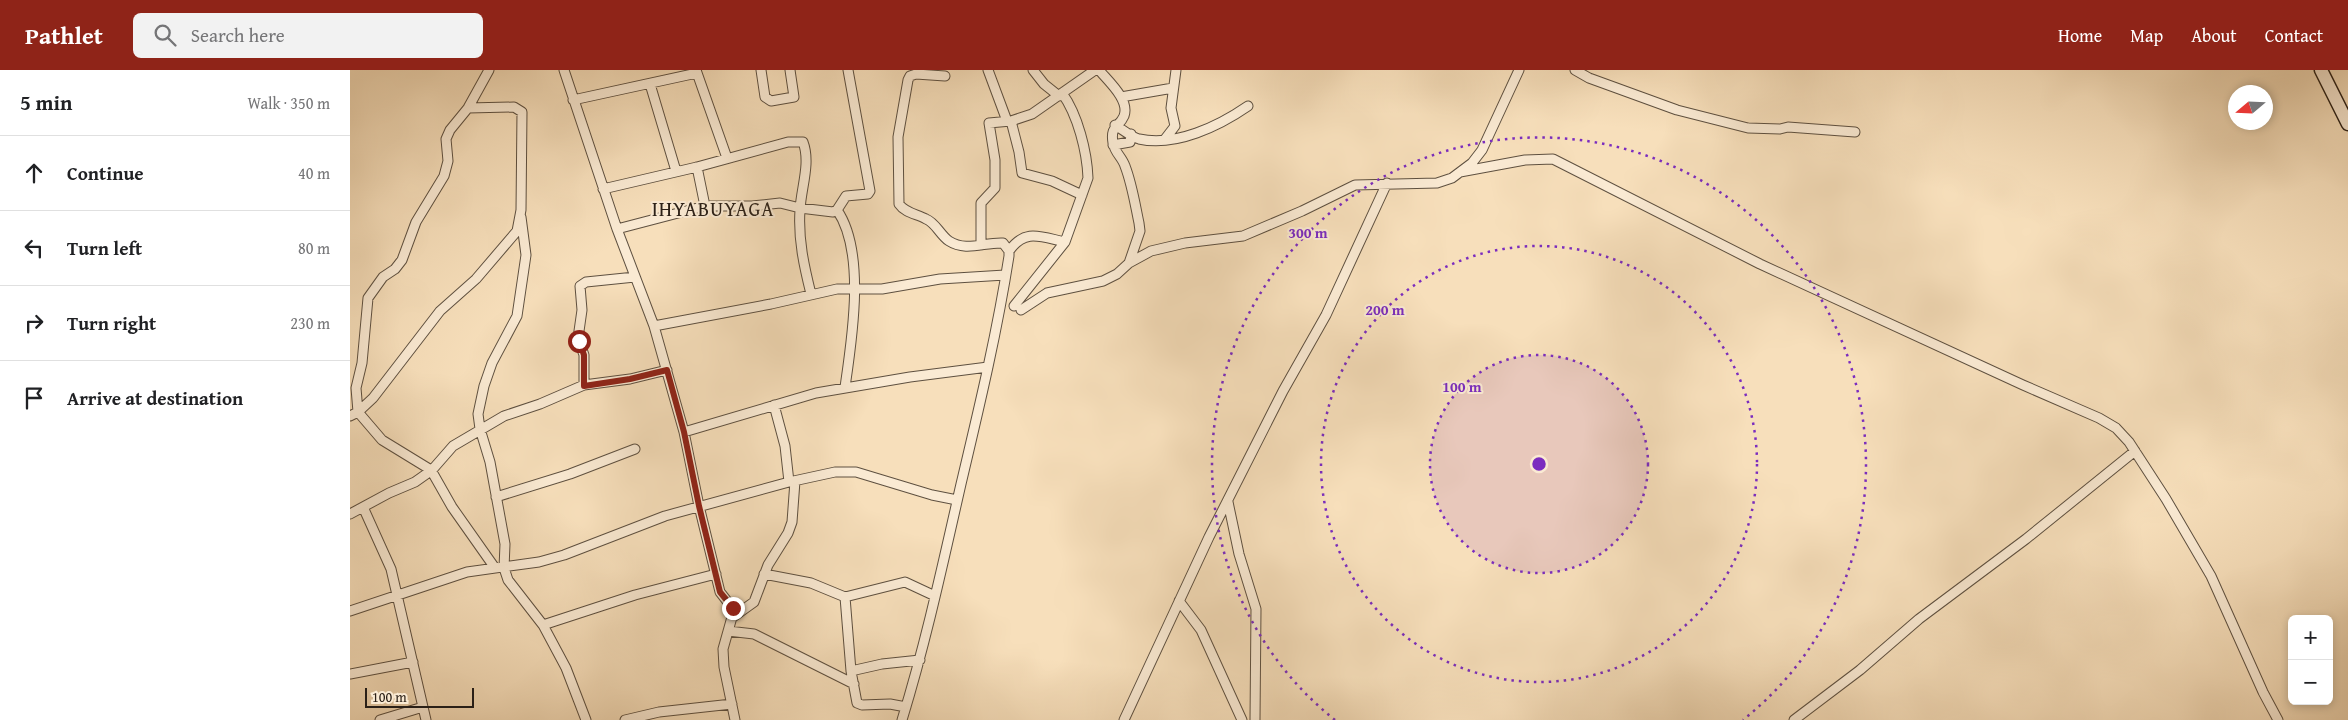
<!DOCTYPE html>
<meta charset="utf-8">
<style>
:root{--surface:#fff;--page:#f2f2f2;--text:#202124;--muted:#757577;--line:#e0e0e0;--accent:#8f2418}
body{margin:0;font-family:"Gentium Book Plus",serif;background:var(--page);color:var(--text)}
.controls{position:absolute;right:15px;bottom:15px;display:grid;overflow:hidden;border-radius:8px;box-shadow:0 2px 8px #0003}
.controls button{width:45px;height:45px;display:grid;place-items:center;padding:0;border:0;border-bottom:1px solid var(--line);background:var(--surface);color:var(--text);font:25px sans-serif}
.compass{position:absolute;left:1878px;top:15px;width:45px;height:45px;border-radius:50%;background:var(--surface);box-shadow:0 2px 8px #0003;rotate:251deg}
.scale{position:absolute;left:15px;bottom:12px;width:109px;box-sizing:border-box;padding-left:5px;border:2px solid #2b2017;border-top:0;font-size:14px;line-height:18px;white-space:nowrap;color:#2b2017;-webkit-text-stroke:4px #faead3;paint-order:stroke}
.stop{position:absolute;width:15px;height:15px;margin:-11px;border:4px solid #8f2418;border-radius:50%;background:#fff}
.stop.end{background:#8f2418;border-color:#fff;box-shadow:0 1px 5px #0008}
.list{margin:0;padding:0;list-style:none}
h2{display:flex;justify-content:space-between;align-items:center;height:65px;margin:0;padding:0 20px;font-size:21px}
h2 small{font-size:16px;font-weight:400;color:var(--muted)}
.list li{display:grid;grid-template-columns:32px 1fr auto;gap:15px;align-items:center;box-sizing:border-box;height:75px;padding:0 20px;border-top:1px solid var(--line)}
.list b{display:block;font-size:19px;white-space:nowrap}
.list em{font-size:16px;font-style:normal;color:var(--muted)}
.icon{flex:none;width:28px;height:28px;fill:none;stroke:currentColor;stroke-width:2;stroke-linecap:round;stroke-linejoin:round}
.map{position:relative;flex:none;width:1998px;height:650px;overflow:hidden}
header{display:flex;align-items:center;gap:30px;box-sizing:border-box;height:70px;padding:0 25px;background:var(--accent);color:#fff}
header strong{font-size:24px}
nav{display:flex;gap:28px;margin-inline-start:auto;font-size:18px}
.search{width:350px;height:45px;background:var(--page);display:flex;align-items:center;gap:12px;box-sizing:border-box;padding:0 18px;border-radius:8px;color:var(--muted);font-size:19px}
main{display:flex}
aside{flex:1;background:var(--surface)}
.map>svg:first-child{display:block}
.lines{fill:none;stroke-linecap:round;stroke-linejoin:round}
.street-casing{stroke:#5e5040;stroke-width:11}
.secondary-casing{stroke:#2b2017;stroke-width:15}
.street{stroke:#faead3;stroke-width:9}
.secondary{stroke:#faead3;stroke-width:12}
.route{stroke:#8f2418;stroke-width:6}
.ring{fill:none;stroke:#7b2cbf;stroke-width:2.5;stroke-dasharray:2.5 5}
.labels{text-anchor:middle;dominant-baseline:central;stroke-width:4;stroke-linejoin:round;paint-order:stroke}
.quarter-label{font-size:20px;letter-spacing:1px;fill:#2b2017;stroke:#faead3}
.centre{fill:#7b2cbf;stroke:#faead3;stroke-width:2.5}
.ring-label{font-size:15px;text-anchor:middle;font-weight:bold;fill:#7b2cbf;stroke:#faead3;stroke-width:4;stroke-linejoin:round;paint-order:stroke}
</style>
<header>
<strong>Pathlet</strong>
<div class="search"><svg class="icon" aria-label="search" viewBox="0 0 24 24"><circle cx="10" cy="10" r="6"/><path d="M15 15l6 6"/></svg>Search here</div>
<nav><a>Home</a><a>Map</a><a>About</a><a>Contact</a></nav>
</header>
<main>
<aside>
<h2>5 min<small>Walk · 350 m</small></h2>
<ul class="list">
<li><svg class="icon" aria-label="ahead" viewBox="0 0 24 24"><path d="M12 20V5M6 11l6-6 6 6"/></svg><div><b>Continue</b></div><em>40 m</em></li>
<li><svg class="icon" aria-label="left" viewBox="0 0 24 24"><path d="M17 20v-9H6M10 6l-5 5 5 5"/></svg><div><b>Turn left</b></div><em>80 m</em></li>
<li><svg class="icon" aria-label="right" viewBox="0 0 24 24"><path d="M7 20v-9h11M14 6l5 5-5 5"/></svg><div><b>Turn right</b></div><em>230 m</em></li>
<li><svg class="icon" aria-label="arrive" viewBox="0 0 24 24"><path d="M6 21V4h12l-3 4 3 4H6"/></svg><div><b>Arrive at destination</b></div></li>
</ul>
</aside>
<div class="map">
<svg width="1998" height="650" viewBox="0 0 1998 650">
<rect width="100%" height="100%" fill="#f7dfbb"/>
<filter id="stains"><feTurbulence type="fractalNoise" baseFrequency=".004" numOctaves="4"/><feColorMatrix values="0 0 0 0 .2 0 0 0 0 .09 0 0 0 0 .02 0 0 0 .5 -.17"/></filter>
<radialGradient id="worn" r=".72"><stop offset=".6" stop-color="#630" stop-opacity="0"/><stop offset="1" stop-color="#630" stop-opacity=".3"/></radialGradient>
<g class="lines">
<!-- street casing -->
<g class="street-casing">
<path id="street" d="M139,0l-21,38 -18,22 -4,9 2,22 -4,15 -28,46 -14,38 -7,9 -12,8 -15,21 -6,65 -6,25 2,24 24,28 49,30 21,37 43,61
M214,0l53,159 37,97 30,106 15,74 21,86 14,18 -11,39 1,18 11,53
M346,0l31,88
M411,0l4,27 6,4 23,-4 -4,-27
M638,0l19,51
M683,0l11,14 15,12
M749,0c9,11 31,30 25,46 -5,12 -14,9 -11,27 2,10 9,14 12,23 7,18 10,38 14,57l1,8 -11,32
M1225,0l14,8 88,32 71,18 32,1 8,-2 67,5
M300,14l26,87
M771,27l52,-9
M223,30l124,-27
M661,51l8,31 3,21 30,8 30,14
M765,55c7,4 16,12 24,14 37,8 80,-13 109,-33
M815,69l10,-13 -4,-18 5,-38
M763,75l17,-3 1,-8
M347,97l8,39
M1110,102l65,-12 28,-1 207,105 263,121 76,33 17,10 13,14 37,57 45,77 52,116 15,28
M253,119l94,-22 91,-25h15c8,21 -2,46 -3,68 -2,29 4,56 11,84
M487,140c29,42 15,129 8,177
M171,147l5,38 -9,61 -25,47 -8,23 -6,28 2,15 10,33 15,82 -1,24 4,12 35,45 23,43 20,52
M267,159l88,-23h47l28,-3 20,5 33,4 4,-2 9,-14 22,-2 2,-3 -22,-121
M631,175v-42l14,-15v-28l-6,-37 22,-2 21,-7 63,-44
M659,181c16,-23 32,-14 56,-9
M664,236l51,-64 23,-64c-1,-26 -10,-63 -26,-85
M671,240l26,-17 56,-12 14,-7 12,-11 22,-12 34,-8 58,-7 59,-25 53,-26 82,-2 15,-5 20,-15 10,-13 37,-80
M304,256l117,-22 66,-15h45l58,-10 65,-4
M234,315v-30l-6,-17 4,-28 -2,-24 6,-4 49,-5
M424,335l11,41 4,36
M0,346l8,-4 15,-14 67,-87 36,-32 41,-48 4,-21 1,-98 -8,-5 -46,1
M334,362l132,-39 94,-16 78,-10
M146,427l74,-23 65,-25
M878,432l11,52 17,55 -1,111
M13,437l28,62 35,151
M0,444l39,-21 26,-11 17,-12 21,-24 51,-30 36,-12 44,-19 46,-6 37,-9
M414,504l47,9 34,14
M829,531l22,29 41,90
M0,541l117,-39 72,-10 25,-7 101,-39 124,-34 46,-10h21l76,23 25,5
M383,547l21,-15 14,-37 20,-32 4,-11 3,-41
M193,555l92,-30 81,-21
M378,561l26,3 100,50
M501,601l31,-7 38,-4
M0,604l63,-12
M556,637l-16,-3 -28,1 -5,-2 -6,-32 -6,-74 60,-15 30,14
M30,650l43,-13
M275,650l34,-8 73,-8
M552,650c24,-78 41,-157 59,-236 18,-76 36,-151 48,-228v-5l-6,-8c-19,-1 -37,9 -54,-2 -9,-6 -13,-18 -23,-22 -9,-5 -21,-6 -27,-15l-1,-67 10,-57 2,-4 6,-2 29,2
M774,650l85,-183 74,-146 43,-76 61,-132
M1444,650l66,-50 59,-51 107,-80 109,-88"/>
</g>
<!-- secondary casing -->
<g class="secondary-casing">
<path id="secondary" d="M1971,0l27,54"/>
</g>
<!-- street -->
<use href="#street" class="street"/>
<!-- secondary -->
<use href="#secondary" class="secondary"/>
</g>
<g class="lines">
<!-- route -->
<path class="route" d="M229,271l5,14v31l46,-7 37,-9 17,62 15,74 21,86 13,16"/>
</g>
<!-- distance rings -->
<circle cx="1189" cy="394" r="109" fill="#7b2cbf" fill-opacity=".12"/>
<g class="ring">
<circle cx="1189" cy="394" r="109"/>
<circle cx="1189" cy="394" r="218"/>
<path d="M985 650A327 327 0 1 1 1393 650"/>
</g>
<g class="labels">
<!-- quarter labels -->
<g class="quarter-label">
<text x="363" y="138">IHYABUYAGA</text>
</g>
</g>
<circle cx="1189" cy="394" r="8" class="centre"/>
<g class="ring-label">
<text x="958" y="168">300 m</text>
<text x="1035" y="245">200 m</text>
<text x="1112" y="322">100 m</text>
</g>
<rect width="100%" height="100%" filter="url(#stains)"/>
<rect width="100%" height="100%" fill="url(#worn)"/>
</svg>
<div class="controls">
<button>+</button>
<button>−</button>
</div>
<svg class="compass" viewBox="-18 -18 36 36"><path d="M0-13l5 13h-10z" fill="#e53935"/><path d="M0 13l5-13h-10z" fill="#757577"/></svg>
<div class="scale">100 m</div>
<div class="stop" style="left:229px;top:271px"></div>
<div class="stop end" style="left:383px;top:538px"></div>
</div>
</main>
